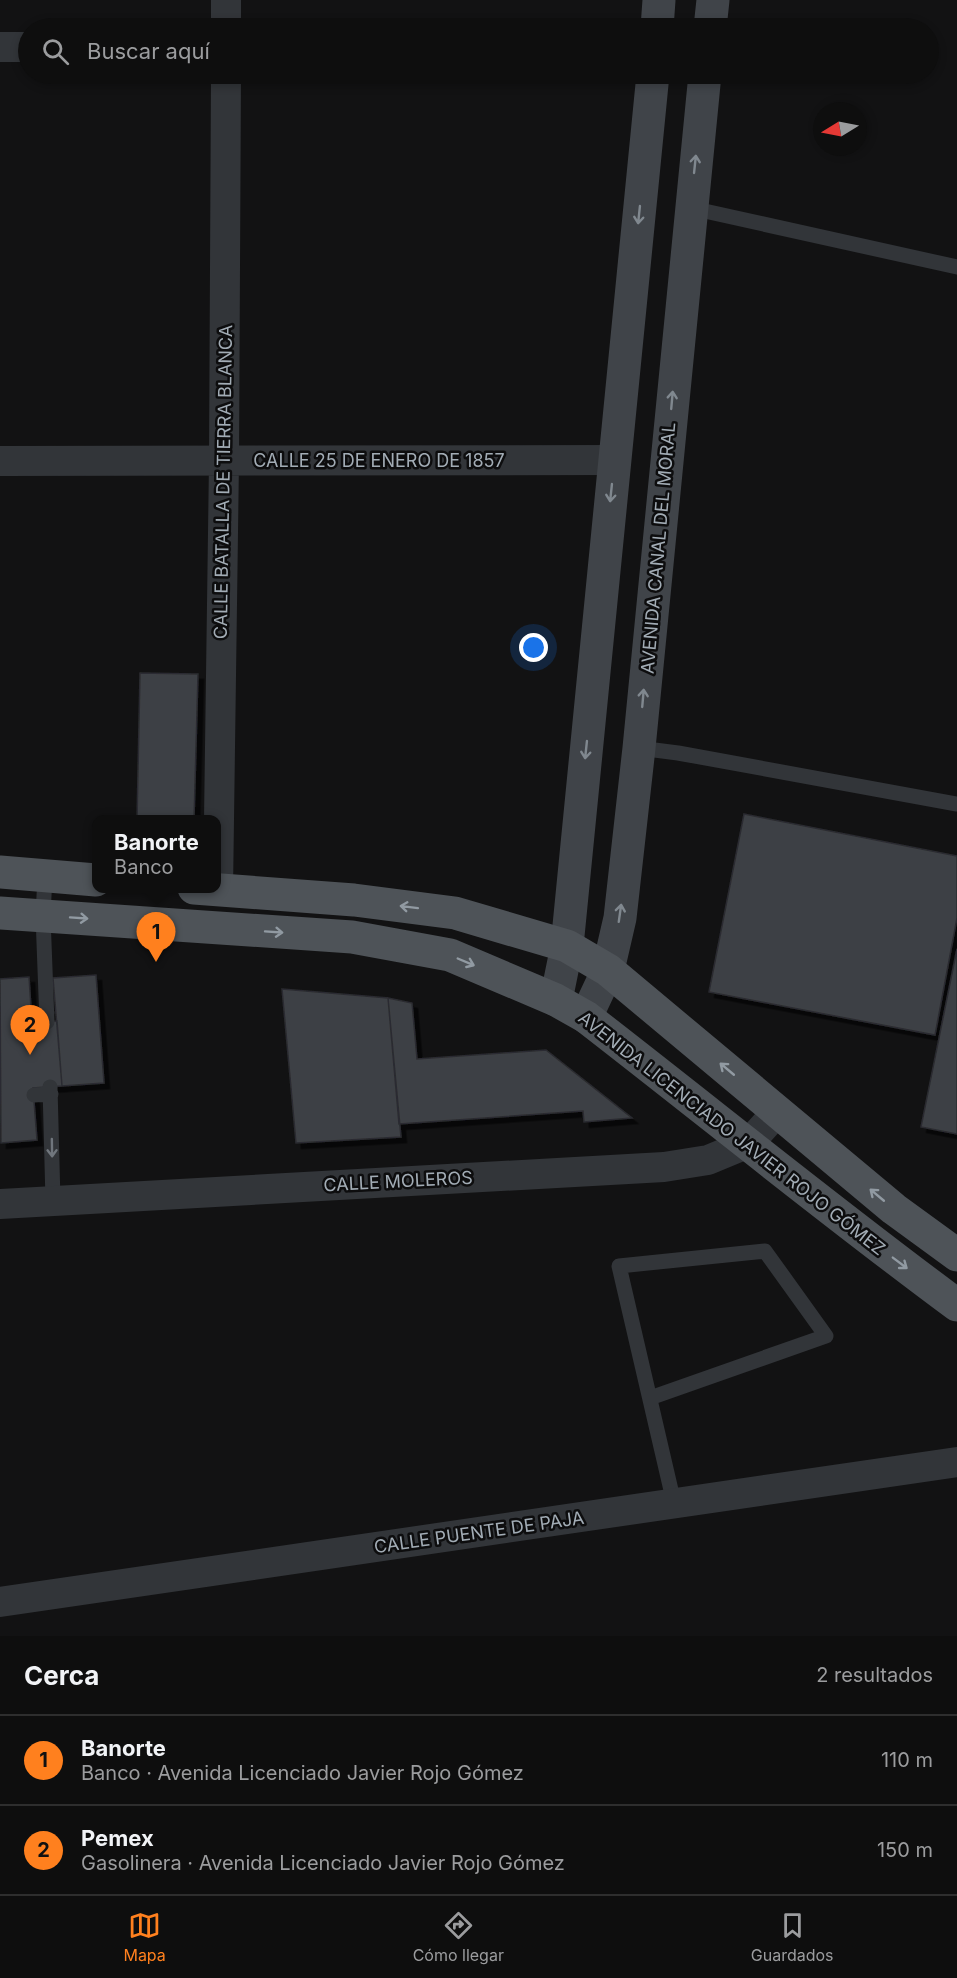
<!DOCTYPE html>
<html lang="es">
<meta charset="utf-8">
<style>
:root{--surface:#0e0e0e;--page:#171717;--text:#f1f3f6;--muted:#9b9c9e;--line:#2e2e2e;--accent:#ff801e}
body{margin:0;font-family:Inter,sans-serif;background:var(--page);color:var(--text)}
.compass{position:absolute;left:813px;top:102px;width:54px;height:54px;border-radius:50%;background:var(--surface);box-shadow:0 3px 9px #0003;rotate:260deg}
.you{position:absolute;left:534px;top:648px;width:21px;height:21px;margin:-15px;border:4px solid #fff;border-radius:50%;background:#1a73e8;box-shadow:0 0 0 9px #1a73e833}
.badge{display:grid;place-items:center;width:39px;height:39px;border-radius:50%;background:var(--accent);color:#111;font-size:20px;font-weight:700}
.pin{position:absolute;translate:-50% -50px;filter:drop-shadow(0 2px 3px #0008)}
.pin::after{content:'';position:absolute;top:32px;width:21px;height:18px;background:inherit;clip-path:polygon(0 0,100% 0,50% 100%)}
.popup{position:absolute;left:92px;top:815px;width:129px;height:78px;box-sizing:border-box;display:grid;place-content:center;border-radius:12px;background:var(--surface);filter:drop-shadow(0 2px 4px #0005);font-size:20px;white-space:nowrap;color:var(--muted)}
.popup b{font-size:22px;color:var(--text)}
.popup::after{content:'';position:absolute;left:50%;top:100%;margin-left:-12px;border:12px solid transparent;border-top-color:var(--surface)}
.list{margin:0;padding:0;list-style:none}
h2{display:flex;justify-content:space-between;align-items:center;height:78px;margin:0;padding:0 24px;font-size:26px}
h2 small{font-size:20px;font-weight:400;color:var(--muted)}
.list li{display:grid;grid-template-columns:39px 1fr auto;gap:18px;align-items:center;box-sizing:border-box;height:90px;padding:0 24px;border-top:2px solid var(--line)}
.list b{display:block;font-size:22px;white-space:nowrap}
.list p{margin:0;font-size:20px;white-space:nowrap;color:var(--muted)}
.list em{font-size:20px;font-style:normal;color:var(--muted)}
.icon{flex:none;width:33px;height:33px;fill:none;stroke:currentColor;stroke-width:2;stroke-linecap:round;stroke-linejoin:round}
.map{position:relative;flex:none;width:957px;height:1636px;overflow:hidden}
.search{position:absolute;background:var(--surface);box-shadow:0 3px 9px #0003;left:18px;right:18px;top:18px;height:66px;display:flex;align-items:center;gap:15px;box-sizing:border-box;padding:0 21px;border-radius:33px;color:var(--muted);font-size:22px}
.sheet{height:258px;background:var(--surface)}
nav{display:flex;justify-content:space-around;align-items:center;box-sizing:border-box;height:84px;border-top:2px solid var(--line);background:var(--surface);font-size:16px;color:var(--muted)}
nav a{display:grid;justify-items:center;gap:3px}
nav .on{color:var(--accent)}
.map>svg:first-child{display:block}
.building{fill:#3e4044;stroke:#2b2c30;stroke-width:1.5;filter:url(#shadow)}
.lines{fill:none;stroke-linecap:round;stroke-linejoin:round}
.lane{stroke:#323539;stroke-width:15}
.street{stroke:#323539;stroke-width:30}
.secondary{stroke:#404449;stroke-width:33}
.primary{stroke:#4e5358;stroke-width:33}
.oneway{stroke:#80888f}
.oneway2{stroke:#919aa2}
.oneway3{stroke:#70767d}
.labels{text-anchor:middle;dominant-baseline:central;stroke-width:5;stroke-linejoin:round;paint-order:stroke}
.street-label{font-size:18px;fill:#a2acb5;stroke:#0d0d0e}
</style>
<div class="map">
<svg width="957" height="1636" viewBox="0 0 957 1636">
<defs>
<filter id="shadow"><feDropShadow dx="5.5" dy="5.5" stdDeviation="0" flood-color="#0009"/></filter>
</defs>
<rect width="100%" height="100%" fill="#121213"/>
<!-- building -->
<path class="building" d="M140,673l58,1 -4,146h-57z
M744,814l213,42v62l-22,117 -226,-43z
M957,949v185l-36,-7z
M96,975l8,108 -42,3 -9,-108z
M29,977l3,46 25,-2 5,65 -29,2 4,52 -36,3 -1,-164z
M282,989l106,9 13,139 -105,6z
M388,998l24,5 5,56 129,-9 86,68 -48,4 -1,-11 -184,13z"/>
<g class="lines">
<!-- lane -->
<path class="lane" d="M691,208l266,59
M639,748l39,5 279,51
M45,876l-2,40 4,106
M32,1016l15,-3
M50,1087l3,114
M34,1095l17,-1
M650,1398l176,-62 -61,-85 -146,15 55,237"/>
<!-- street -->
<path class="street" d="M226,28v-28
M0,47h28
M0,461l614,-1
M218,891l6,-430 2,-387
M0,1204l664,-37 44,-7 41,-17 29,-32
M0,1602l957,-140"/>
<!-- secondary -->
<path class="secondary" d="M657,28l2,-28
M710,28l3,-28
M556,1000l11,-54 86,-872
M586,1017l22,-47 12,-52 19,-170 66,-674"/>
<!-- primary -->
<path class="primary" d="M0,872l96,8
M194,888l160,12 101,13 112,33 41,24 286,239 63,46
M0,913l352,24 98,18 106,45 30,17c124,96 245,195 371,288"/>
</g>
<!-- one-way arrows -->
<defs><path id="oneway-shaft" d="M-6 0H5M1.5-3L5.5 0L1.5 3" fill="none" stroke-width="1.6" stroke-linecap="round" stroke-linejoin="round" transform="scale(1.5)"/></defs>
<g class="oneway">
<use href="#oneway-shaft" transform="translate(695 164) rotate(-84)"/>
<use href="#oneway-shaft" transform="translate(639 215) rotate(96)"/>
<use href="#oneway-shaft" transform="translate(672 400) rotate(-85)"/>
<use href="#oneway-shaft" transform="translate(611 493) rotate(96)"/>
<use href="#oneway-shaft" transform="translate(643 698) rotate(-85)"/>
<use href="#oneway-shaft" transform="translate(586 750) rotate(96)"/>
<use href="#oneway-shaft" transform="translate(620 913) rotate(-82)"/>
</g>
<g class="oneway2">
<use href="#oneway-shaft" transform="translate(409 907) rotate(-173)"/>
<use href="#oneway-shaft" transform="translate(79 918) rotate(4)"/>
<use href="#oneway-shaft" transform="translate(274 932) rotate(4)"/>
<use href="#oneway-shaft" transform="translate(466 962) rotate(23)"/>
<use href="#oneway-shaft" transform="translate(727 1069) rotate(-140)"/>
<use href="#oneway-shaft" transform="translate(877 1195) rotate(-140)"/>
<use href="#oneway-shaft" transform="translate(900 1263) rotate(37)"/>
</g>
<use class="oneway3" href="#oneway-shaft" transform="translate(52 1148) rotate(89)"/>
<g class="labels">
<!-- street labels -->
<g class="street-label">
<text x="379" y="460">CALLE 25 DE ENERO DE 1857</text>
<text transform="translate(223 482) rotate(-89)">CALLE BATALLA DE TIERRA BLANCA</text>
<text transform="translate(658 548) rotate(-85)">AVENIDA CANAL DEL MORAL</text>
<text transform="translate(732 1133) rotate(38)">AVENIDA LICENCIADO JAVIER ROJO GÓMEZ</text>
<text transform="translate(398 1181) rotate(-3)">CALLE MOLEROS</text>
<text transform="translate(479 1532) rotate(-8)">CALLE PUENTE DE PAJA</text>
</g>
</g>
</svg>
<svg class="compass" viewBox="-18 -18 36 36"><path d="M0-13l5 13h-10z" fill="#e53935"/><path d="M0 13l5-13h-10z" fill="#9b9c9e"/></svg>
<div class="you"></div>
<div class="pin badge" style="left:156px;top:962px">1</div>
<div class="popup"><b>Banorte</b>Banco</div>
<div class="pin badge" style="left:30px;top:1055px">2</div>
<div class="search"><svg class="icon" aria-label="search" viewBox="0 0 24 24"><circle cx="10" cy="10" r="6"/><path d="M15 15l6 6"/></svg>Buscar aquí</div>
</div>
<section class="sheet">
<h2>Cerca<small>2 resultados</small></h2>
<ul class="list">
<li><span class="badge">1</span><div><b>Banorte</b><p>Banco · Avenida Licenciado Javier Rojo Gómez</p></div><em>110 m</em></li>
<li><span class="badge">2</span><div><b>Pemex</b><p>Gasolinera · Avenida Licenciado Javier Rojo Gómez</p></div><em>150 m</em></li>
</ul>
</section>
<nav>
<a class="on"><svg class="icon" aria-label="map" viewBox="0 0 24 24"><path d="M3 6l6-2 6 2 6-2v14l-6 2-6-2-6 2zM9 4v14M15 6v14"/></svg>Mapa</a>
<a><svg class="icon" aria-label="directions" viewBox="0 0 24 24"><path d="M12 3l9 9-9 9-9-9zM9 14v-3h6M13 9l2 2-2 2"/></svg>Cómo llegar</a>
<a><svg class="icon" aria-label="saved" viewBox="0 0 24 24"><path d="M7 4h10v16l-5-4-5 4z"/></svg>Guardados</a>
</nav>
